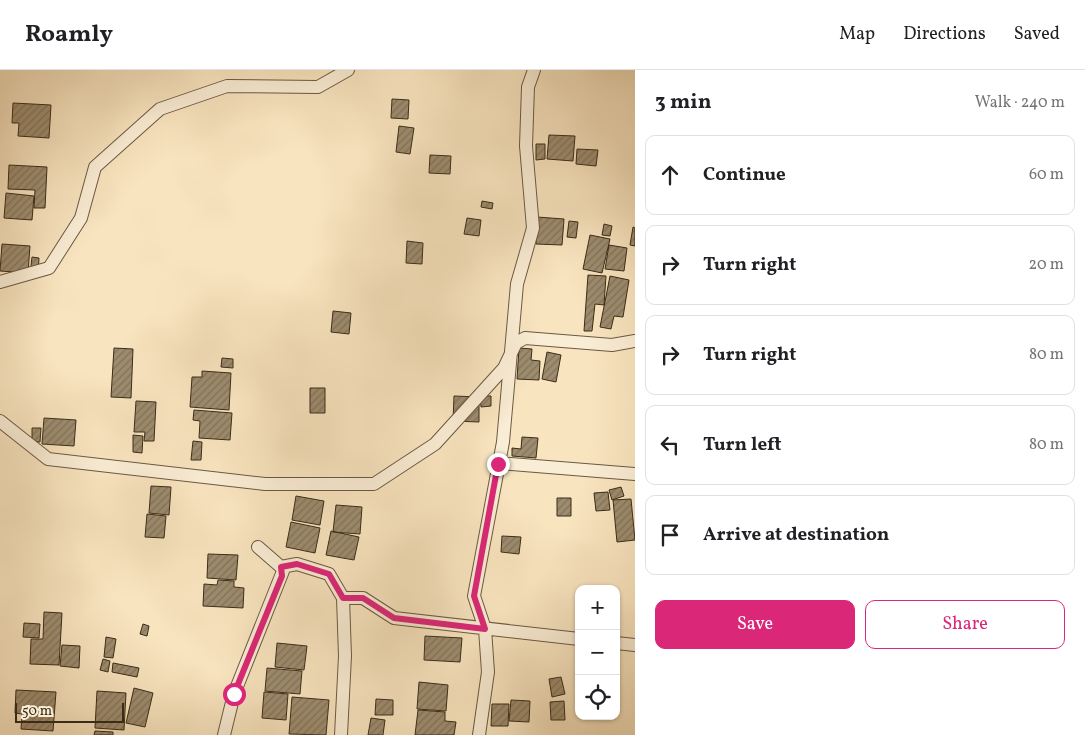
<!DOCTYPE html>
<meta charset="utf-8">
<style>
:root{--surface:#fff;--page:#f2f2f2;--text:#202124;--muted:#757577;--line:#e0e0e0;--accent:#db2777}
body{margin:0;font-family:Vollkorn,serif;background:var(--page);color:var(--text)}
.controls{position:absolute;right:15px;bottom:15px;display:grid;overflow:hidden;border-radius:10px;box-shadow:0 1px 4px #0004}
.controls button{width:45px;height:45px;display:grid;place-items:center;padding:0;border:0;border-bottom:1px solid var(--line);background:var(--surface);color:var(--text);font:25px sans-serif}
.scale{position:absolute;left:15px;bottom:12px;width:109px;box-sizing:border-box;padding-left:5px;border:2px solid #3b2c18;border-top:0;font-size:14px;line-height:18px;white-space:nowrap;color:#3b2c18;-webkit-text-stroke:4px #faedd5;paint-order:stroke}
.stop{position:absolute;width:15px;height:15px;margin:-11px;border:4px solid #db2777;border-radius:50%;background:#fff}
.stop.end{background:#db2777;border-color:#fff;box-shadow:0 1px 5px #0008}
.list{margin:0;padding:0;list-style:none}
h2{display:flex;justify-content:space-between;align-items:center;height:65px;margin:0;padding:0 20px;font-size:21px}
h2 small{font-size:16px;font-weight:400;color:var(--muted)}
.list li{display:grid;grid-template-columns:32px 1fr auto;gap:15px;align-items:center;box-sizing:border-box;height:80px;margin:0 10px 10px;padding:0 10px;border:1px solid var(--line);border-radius:10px}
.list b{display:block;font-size:19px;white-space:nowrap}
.list em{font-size:16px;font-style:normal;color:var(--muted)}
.actions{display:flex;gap:10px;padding:15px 20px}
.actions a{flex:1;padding:11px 0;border:1px solid var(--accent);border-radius:10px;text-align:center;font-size:18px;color:var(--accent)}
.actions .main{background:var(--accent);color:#fff}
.icon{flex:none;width:28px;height:28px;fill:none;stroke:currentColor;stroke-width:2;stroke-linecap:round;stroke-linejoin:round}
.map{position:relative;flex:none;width:635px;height:665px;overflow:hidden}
header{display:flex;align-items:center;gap:30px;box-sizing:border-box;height:70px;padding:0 25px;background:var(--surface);border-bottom:1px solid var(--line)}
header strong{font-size:24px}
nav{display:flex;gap:28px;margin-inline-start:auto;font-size:18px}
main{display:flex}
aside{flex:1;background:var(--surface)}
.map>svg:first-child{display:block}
.building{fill:url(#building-hatch);stroke:#3b2c18}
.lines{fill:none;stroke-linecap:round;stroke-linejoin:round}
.street-casing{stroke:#6a5a42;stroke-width:14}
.street{stroke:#faedd5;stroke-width:12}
.route{stroke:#db2777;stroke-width:6}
</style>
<header>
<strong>Roamly</strong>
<nav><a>Map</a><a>Directions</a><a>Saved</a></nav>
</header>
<main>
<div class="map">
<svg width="635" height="665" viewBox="0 0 635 665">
<defs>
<pattern id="building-hatch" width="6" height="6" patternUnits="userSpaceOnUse" patternTransform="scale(1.25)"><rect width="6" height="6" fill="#9d8c6f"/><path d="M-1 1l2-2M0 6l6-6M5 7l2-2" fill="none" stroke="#81735a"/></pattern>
</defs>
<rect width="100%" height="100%" fill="#f8e4bf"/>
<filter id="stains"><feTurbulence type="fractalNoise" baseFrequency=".004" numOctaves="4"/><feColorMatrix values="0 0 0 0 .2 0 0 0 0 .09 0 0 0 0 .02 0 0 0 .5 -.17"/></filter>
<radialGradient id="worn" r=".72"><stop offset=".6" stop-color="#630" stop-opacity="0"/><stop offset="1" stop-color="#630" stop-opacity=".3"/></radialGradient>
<!-- building -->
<path class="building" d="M392,29l17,1 -1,19 -17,-1z
M13,33l38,2 -2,33 -31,-2 1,-13h-7z
M399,56l15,2 -4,26 -14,-2z
M549,65l26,1 -2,25 -26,-2z
M536,74h9v15l-9,1z
M577,79l21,1 -2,16 -20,-2z
M430,85l21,1 -1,18 -21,-1z
M9,95l38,2 -2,41h-11l1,-18 -27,-1z
M6,123l28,3 -2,24 -28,-2z
M482,131l11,2 -1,6 -11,-2z
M537,147l27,2 -2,26 -26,-1z
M467,148l14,2 -2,16 -15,-2z
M569,151l9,1 -2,16 -9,-1z
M604,154l8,2 -2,10 -8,-1z
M633,157l2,1v18l-5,-1z
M590,165l20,4 -8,34 -19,-4z
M407,171l16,2 -1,21 -16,-1z
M2,174l28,2 -2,27 -28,-2z
M609,175l18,3 -3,23 -19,-2z
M32,187l7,1 -1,16h-8z
M588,205l18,1 -2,29 -9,-1 -3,27h-8z
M610,206l19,4 -6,37 -9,-1 -3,13 -11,-2z
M333,241l18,2 -2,21 -18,-2z
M114,278l19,1 -2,49 -20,-1z
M519,278l13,1 -1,11 9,1 -1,19 -22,-1z
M547,282l14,3 -5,27 -14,-3z
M222,288l11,1v9l-12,-1z
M202,301l29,2 -2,37 -39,-3 2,-30h10z
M310,318h15v25h-15z
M454,326l25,1v25l-26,-1z
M480,326h11v10l-10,1z
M136,331l20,1 -2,39h-10l1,-9h-11z
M194,340l38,3 -2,27 -31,-2 1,-17 -7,-1z
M44,348l32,2 -2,26 -32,-2z
M32,358h9l-1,14 -8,-1z
M133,365l10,1 -1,17 -9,-1z
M522,367l16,1 -2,20 -24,-2v-8l9,1z
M193,371l9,1 -1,18h-10z
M151,416l20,1 -2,28 -20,-2z
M621,417l3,9 -12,4 -3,-10z
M608,422l2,18 -14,1 -2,-18z
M296,426l28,5 -4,24 -28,-5z
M557,428h14v18h-14z
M631,429l4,41 -18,2 -4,-42z
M336,435l26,2 -2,27 -27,-2z
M147,444l19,2 -2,22 -19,-1z
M291,452l29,6 -5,25 -29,-6z
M331,461l28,6 -5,23 -28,-5z
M502,466l19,1 -2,17 -18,-2z
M208,484l30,1 -2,25 -29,-2z
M218,510l16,1v6l10,1 -1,20 -40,-2 1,-22 13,1z
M44,542l18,1 -3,52 -29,-1 1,-25h12z
M24,553l16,1 -1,14 -16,-1z
M143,554l6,2 -2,10 -7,-2z
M425,566l37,2 -2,24 -36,-2z
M106,567l10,2 -3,19 -9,-1z
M277,573l30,3 -3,24 -29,-3z
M62,575l18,1 -1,22 -19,-2z
M103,589l7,2 -2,11 -8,-2z
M113,593l26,5 -2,9 -25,-5z
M267,598l35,3 -2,23 -35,-3z
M561,607l4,17 -13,3 -3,-18z
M419,612l29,3 -2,26 -29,-2z
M134,618l19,5 -8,34 -19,-4z
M16,620l40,2 -3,39 -32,-2 1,-15 -7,-1z
M97,621l29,2 -2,37 -29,-2z
M264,622l24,2 -2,26 -24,-2z
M292,627l37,3 -3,35 -37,-1z
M376,629l17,1v15h-18z
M511,630l19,1 -1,21 -20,-1z
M564,631l1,19h-14l-1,-18z
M492,634h17l-1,22h-17z
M418,640l27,2v9l11,1 -2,13h-39z
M371,648l14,2 -2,15h-15z
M95,661l18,1v3h-19z"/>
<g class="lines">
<!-- street casing -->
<g class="street-casing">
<path id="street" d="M0,212l49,-14 32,-50 14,-51 65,-58 67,-23 91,1 30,-17
M0,351l48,38 217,25h109l61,-40 69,-76 12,-25 9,-5 87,7 23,-4
M498,393l137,11
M281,497l16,-3 32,10 14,24 2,58 -4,79
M343,528h20l31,20 185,21
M616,573l19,2
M224,665l10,-41 49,-123 -2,-4 -23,-20
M479,665l9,-63 -3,-43 -11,-33 29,-154 14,-158 16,-56 -7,-82 2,-59 6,-17"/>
</g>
<!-- street -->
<use href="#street" class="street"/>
</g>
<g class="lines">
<!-- route -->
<path class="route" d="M234,624l48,-118 -1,-9 16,-3 32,10 14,24h20l31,20 91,11 -11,-33 24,-132"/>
</g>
<rect width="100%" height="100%" filter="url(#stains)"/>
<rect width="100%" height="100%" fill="url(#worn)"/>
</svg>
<div class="controls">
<button>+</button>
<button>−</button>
<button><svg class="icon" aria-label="locate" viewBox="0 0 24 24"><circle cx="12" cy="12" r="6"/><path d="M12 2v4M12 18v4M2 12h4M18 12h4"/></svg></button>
</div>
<div class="scale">50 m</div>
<div class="stop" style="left:234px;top:624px"></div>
<div class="stop end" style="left:498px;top:394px"></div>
</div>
<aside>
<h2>3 min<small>Walk · 240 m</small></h2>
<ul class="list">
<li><svg class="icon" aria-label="ahead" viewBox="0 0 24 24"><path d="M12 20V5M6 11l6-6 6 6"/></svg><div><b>Continue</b></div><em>60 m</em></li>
<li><svg class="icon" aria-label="right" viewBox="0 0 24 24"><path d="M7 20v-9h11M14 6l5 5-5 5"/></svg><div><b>Turn right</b></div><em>20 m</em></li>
<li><svg class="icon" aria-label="right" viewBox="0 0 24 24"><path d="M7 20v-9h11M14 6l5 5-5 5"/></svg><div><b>Turn right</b></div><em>80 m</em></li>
<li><svg class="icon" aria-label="left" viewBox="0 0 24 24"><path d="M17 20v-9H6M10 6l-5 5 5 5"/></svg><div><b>Turn left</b></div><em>80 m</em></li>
<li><svg class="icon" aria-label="arrive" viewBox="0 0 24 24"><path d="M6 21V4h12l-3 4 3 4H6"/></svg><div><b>Arrive at destination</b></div></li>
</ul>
<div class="actions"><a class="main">Save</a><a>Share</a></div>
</aside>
</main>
